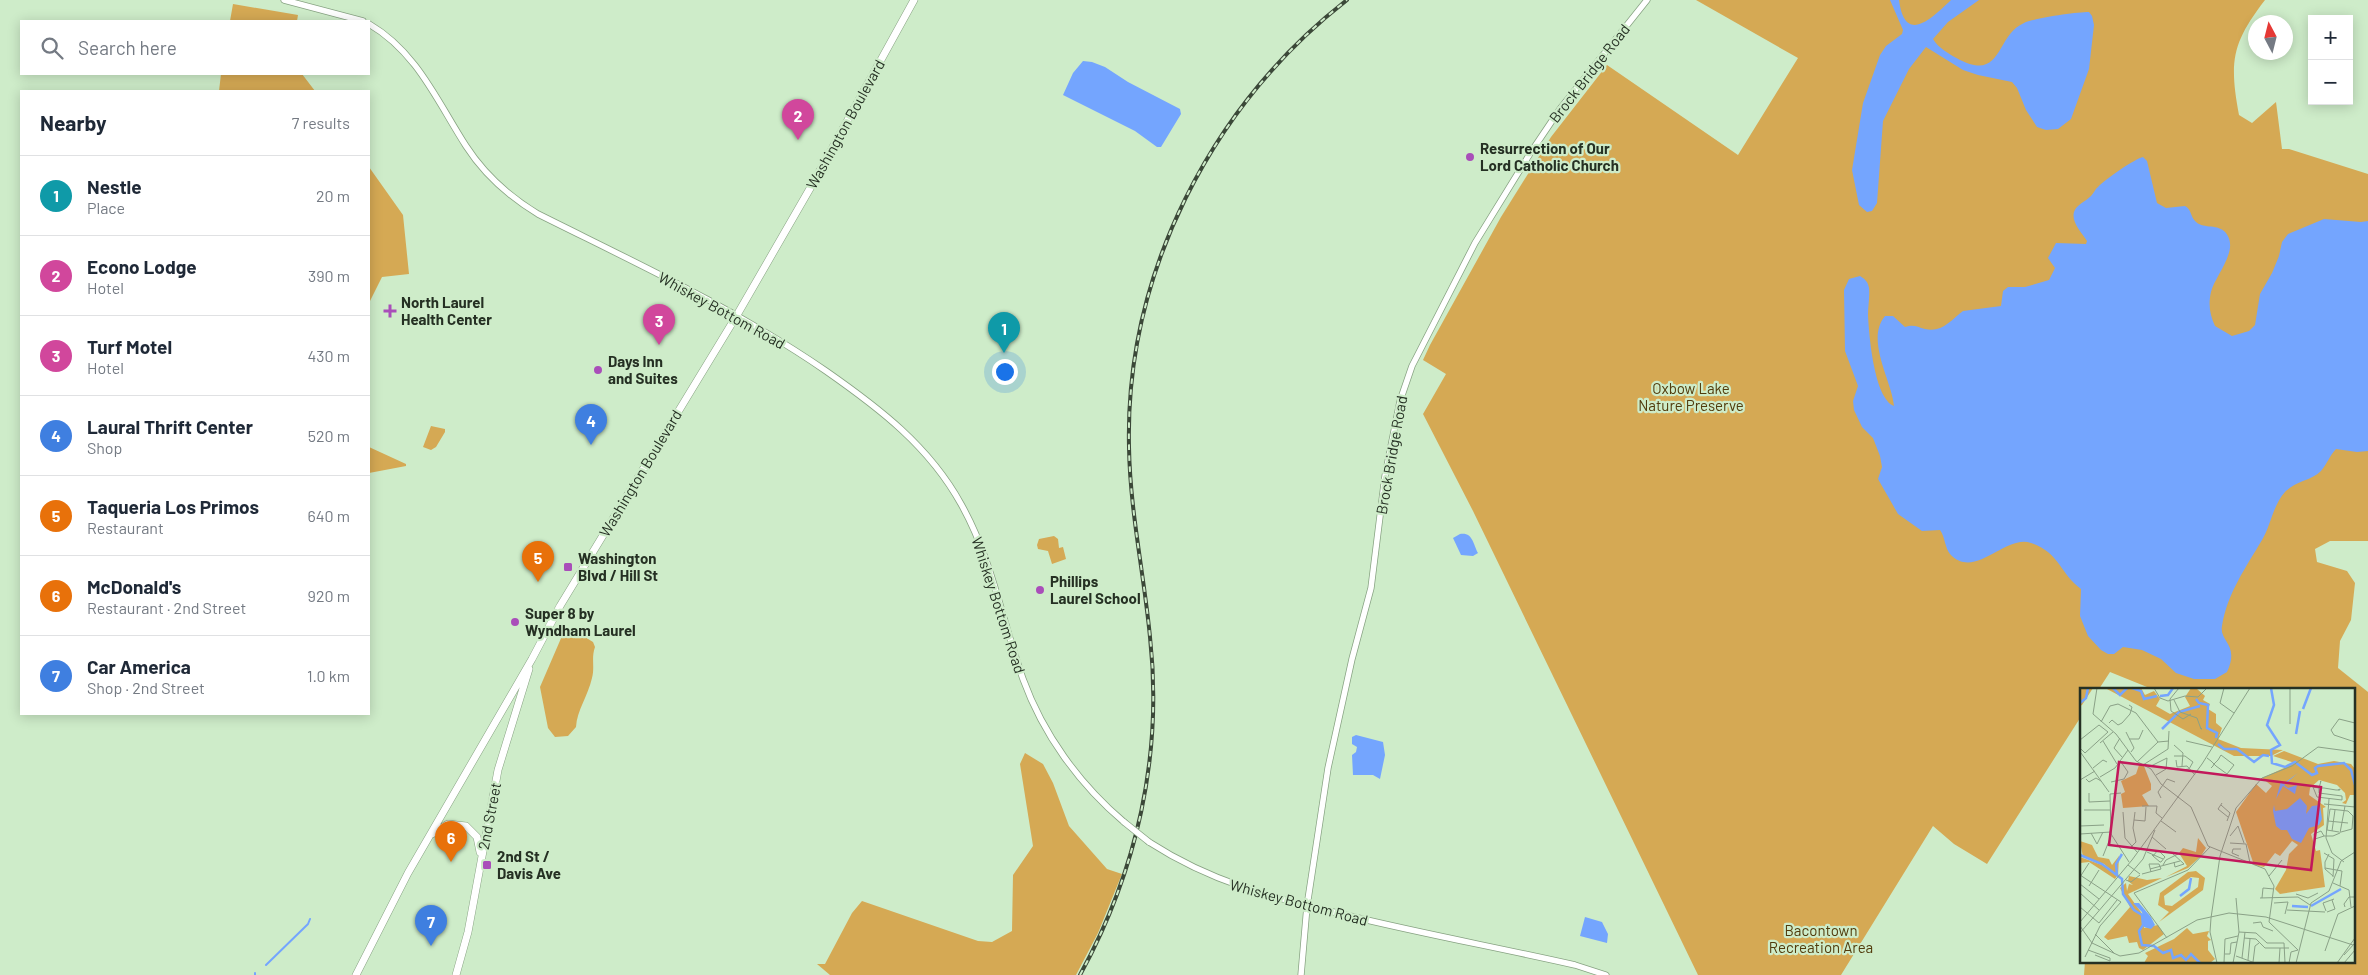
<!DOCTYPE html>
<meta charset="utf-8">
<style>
:root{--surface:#fff;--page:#f6f6f7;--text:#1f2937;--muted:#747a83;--line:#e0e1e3;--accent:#1a73e8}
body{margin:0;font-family:Barlow,sans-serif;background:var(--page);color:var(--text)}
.controls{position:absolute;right:15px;top:15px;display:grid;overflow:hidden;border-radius:0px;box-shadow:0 2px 12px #0003}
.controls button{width:45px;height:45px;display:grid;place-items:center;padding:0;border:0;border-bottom:1px solid var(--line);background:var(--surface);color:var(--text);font:25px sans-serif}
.compass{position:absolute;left:2248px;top:15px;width:45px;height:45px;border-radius:50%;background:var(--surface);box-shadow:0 2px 12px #0003;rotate:353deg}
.you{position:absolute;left:1004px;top:371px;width:18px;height:18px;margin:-12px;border:4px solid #fff;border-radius:50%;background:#1a73e8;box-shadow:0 0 0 8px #1a73e833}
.badge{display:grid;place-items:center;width:32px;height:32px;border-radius:50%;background:var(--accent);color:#fff;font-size:16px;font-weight:700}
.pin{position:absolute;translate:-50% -41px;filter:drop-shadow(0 1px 2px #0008)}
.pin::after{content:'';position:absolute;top:26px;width:18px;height:15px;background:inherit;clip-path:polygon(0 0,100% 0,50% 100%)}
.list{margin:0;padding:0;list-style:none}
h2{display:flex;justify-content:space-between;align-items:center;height:65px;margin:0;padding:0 20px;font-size:21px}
h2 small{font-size:16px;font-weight:400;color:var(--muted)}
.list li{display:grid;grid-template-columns:32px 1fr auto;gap:15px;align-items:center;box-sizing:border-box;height:80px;padding:0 20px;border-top:1px solid var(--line)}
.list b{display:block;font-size:19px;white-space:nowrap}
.list p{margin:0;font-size:16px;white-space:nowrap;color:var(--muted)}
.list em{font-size:16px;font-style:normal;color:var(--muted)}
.icon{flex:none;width:28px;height:28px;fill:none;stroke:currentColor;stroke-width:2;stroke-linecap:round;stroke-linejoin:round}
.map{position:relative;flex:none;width:2368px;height:975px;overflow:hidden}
.search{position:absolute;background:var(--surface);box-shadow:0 2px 12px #0003;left:20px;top:20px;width:350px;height:55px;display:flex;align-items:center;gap:12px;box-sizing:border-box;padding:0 18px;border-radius:0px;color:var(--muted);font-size:19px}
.panel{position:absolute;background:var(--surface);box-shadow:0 2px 12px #0003;left:20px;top:90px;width:350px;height:625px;border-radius:0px}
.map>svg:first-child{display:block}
.green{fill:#d5a954}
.water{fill:#74a5fe}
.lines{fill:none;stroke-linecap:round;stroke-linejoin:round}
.stream{stroke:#74a5fe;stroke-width:2}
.tertiary-casing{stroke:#87a282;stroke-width:7}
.primary-casing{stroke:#87a282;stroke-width:8}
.tertiary{stroke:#fff;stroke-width:5.5}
.primary{stroke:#fff;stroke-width:7}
.rail-casing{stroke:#3b4838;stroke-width:4}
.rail{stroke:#ceecc9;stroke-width:2;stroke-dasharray:5.5;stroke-linecap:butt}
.tertiary-bridge-casing{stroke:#87a282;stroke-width:7;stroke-linecap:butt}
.tertiary-bridge{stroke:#fff;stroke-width:5.5}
.poi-dot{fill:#a94eb9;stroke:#ceecc9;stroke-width:2}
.labels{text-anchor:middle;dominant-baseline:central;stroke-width:4.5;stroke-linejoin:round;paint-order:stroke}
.street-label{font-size:15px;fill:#253023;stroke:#ceecc9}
.poi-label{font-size:15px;font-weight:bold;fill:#253023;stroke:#ceecc9;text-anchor:start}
.park-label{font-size:15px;fill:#513b0c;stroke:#ceecc9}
.inset-river{fill:none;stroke:#74a5fe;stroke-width:2.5}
.inset-road{fill:none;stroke:#8aa187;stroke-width:1}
.view{fill:#c2185b;fill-opacity:0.15;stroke:#c2185b;stroke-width:2.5}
.inset-edge{fill:none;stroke:#253023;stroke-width:2.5}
</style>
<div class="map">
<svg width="2368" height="975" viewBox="0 0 2368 975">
<rect width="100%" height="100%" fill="#ceecc9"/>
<!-- green -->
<path class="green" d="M1696,0h569c-33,43 -36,61 -26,115l13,8 24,-21 6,47h7l79,25v367h-38l-15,8 2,13 30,9 8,12 -4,37 -11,21 -2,27 30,24v283h-284l1,-14h269v-272h-202l-42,-17 -11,17h-17v26l-95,149 -33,-20 -21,-18 -92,149h-143l-225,-464 -50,-97 23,-40 -23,-14 7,-15 71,-128 50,-80 56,-72 131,90 60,-97z
M233,4l65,11 -1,6h-67z
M221,74h81l13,17h-96z
M369,167l34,48 6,59 -27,3 -13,26z
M431,426l14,3v3l-9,15 -5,3 -8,-3z
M369,447l37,17v2l-37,7z
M1054,536l4,3 1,9 4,-1 3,12 -14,5 -4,-13 -10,-2 -1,-4 2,-6z
M570,628l23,14 2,5c-4,11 0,20 -3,31 -4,18 -15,32 -16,49l-8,9 -13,1 -7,-9 -8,-41 22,-51 4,-7z
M1025,753l18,11 10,19 16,43 38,43 15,5 -24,59 -22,42h-246l-13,-11h8l27,-51 10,-12 116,40 14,1 20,-11 1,-56 20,-29 -13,-82z"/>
<!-- water -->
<path class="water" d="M1890,0h9c6,45 32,19 52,0h28l-31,22 -15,17c5,9 18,16 27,21 43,21 35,-24 64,-37 11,-5 52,-11 65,-11l3,4 2,9 -5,44 -18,50 -13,10 -12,1 -9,-3 -11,-17 -9,-22 -5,-6 -34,-7 -15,-5 -37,-23 -17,22 -26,52 -6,82 -5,8 -5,1 -8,-7 -7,-35 11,-67 17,-48 6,-9 16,-12 1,-4z
M1083,61l9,1 13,5 23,15 52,27 1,5 -20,33h-4l-22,-16 -72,-36 10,-22z
M2143,157l4,4 10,42 9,5 19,-2c7,4 5,10 10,15 7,8 21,3 29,10 18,17 -9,44 -13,61 -3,13 -1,23 4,34l17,10 17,-5 6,-6 5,-31 12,-21 7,-17 3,-14 6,-8 36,-15 37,3 7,-1v230l-11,1 -21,-3c-6,6 -9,15 -15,22 -10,10 -26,10 -36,21 -12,13 -14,33 -23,48 -16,27 -35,54 -40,86 -3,16 18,18 5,46l-12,7h-21l-18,-6 -15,-14 -19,-9 -19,-3 -9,7h-6l-7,-4 -13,-14 -8,-20 1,-27c-21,-15 -21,-36 -50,-46 -26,-9 -56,38 -81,11 -5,-6 -5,-17 -10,-24l-18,1 -24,-17 -20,-35 4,-12 -2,-11 -7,-18 -11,-11 -8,-17 -1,-9 5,-15 -13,-35 -1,-61 5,-11 11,-3c5,3 8,6 9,12 1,8 -1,18 -1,27 1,20 6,83 26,91 -2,-25 -29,-66 -9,-90h8l12,11c9,-3 12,0 20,2 17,4 26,-9 38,-18l38,-5 2,-15 5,-4h17l24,-7 6,-12 -7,-10 8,-15 30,1 1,-3c-5,-8 -16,-19 -13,-29 2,-7 12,-11 17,-16 3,-3 4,-7 7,-9 6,-7 38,-29 45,-30z
M1460,534c13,-2 13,10 18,19l-5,3 -12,-1 -8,-17z
M1356,735l27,7 2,13 -5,24 -7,-4h-20l-1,-20 4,-3 1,-5 -5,-3v-7z
M1585,917l17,5 6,12 -1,9 -27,-7z"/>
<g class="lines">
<!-- stream -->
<path class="stream" d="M266,965l42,-41 2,-5
M255,975v-2"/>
<!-- tertiary casing -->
<g class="tertiary-casing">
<path id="tertiary" d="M284,0l79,21
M369,24c48,28 68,77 97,122 18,28 44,51 72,68 98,49 198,95 288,157 53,37 103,75 135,133 31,55 41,116 62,175 20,55 56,105 101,143
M1149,842c65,42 126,56 201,74 74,18 150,32 225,49l31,10
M1301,975l6,-69 21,-138 24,-109 19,-71 14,-112 15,-75 12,-35 63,-123 56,-91 29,-43 87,-109"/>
</g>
<!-- primary casing -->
<g class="primary-casing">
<path id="primary" d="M432,834l16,-10 18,2 11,11 3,15
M356,975l52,-102 124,-214 28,-53 177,-291 75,-130 102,-185
M456,975l12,-43 30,-162 31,-101"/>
</g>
<!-- tertiary -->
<use href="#tertiary" class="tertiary"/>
<!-- primary -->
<use href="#primary" class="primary"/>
<!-- rail casing -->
<g class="rail-casing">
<path id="rail" d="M1080,975c57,-104 83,-220 70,-338 -6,-63 -20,-126 -21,-190 -4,-173 82,-341 218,-447"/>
</g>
<!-- rail -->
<use href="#rail" class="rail"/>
<!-- tertiary-bridge casing -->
<g class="tertiary-bridge-casing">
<path id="tertiary-bridge" d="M1124,822l25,20"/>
</g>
<!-- tertiary-bridge -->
<use href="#tertiary-bridge" class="tertiary-bridge"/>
</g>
<!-- markers -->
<g class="poi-dot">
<circle cx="1470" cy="157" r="5"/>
<path d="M387.5 303.5h5v5h5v5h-5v5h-5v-5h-5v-5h5z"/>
<circle cx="598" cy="370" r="5"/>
<rect x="563" y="562" width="10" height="10" rx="2.5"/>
<circle cx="1040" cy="590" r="5"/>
<circle cx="515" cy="622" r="5"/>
<rect x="482" y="860" width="10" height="10" rx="2.5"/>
</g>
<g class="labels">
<!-- street labels -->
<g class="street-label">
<text transform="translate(1589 73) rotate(-52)">Brock Bridge Road</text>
<text transform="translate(845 124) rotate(-61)">Washington Boulevard</text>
<text transform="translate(722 310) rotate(29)">Whiskey Bottom Road</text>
<text transform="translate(1391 455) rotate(-80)">Brock Bridge Road</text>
<text transform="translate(640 473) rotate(-59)">Washington Boulevard</text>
<text transform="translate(999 605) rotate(72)">Whiskey Bottom Road</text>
<text transform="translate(489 816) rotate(-79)">2nd Street</text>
<text transform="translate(1299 902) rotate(15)">Whiskey Bottom Road</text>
</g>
<!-- poi labels -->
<g class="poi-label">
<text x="1480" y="148">Resurrection of Our<tspan x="1480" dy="17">Lord Catholic Church</tspan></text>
<text x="401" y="302">North Laurel<tspan x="401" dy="17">Health Center</tspan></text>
<text x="608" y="361">Days Inn<tspan x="608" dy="17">and Suites</tspan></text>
<text x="578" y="558">Washington<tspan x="578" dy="17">Blvd / Hill St</tspan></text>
<text x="1050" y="581">Phillips<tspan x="1050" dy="17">Laurel School</tspan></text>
<text x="525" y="613">Super 8 by<tspan x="525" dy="17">Wyndham Laurel</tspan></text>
<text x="497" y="856">2nd St /<tspan x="497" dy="17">Davis Ave</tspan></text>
</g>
<!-- park labels -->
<g class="park-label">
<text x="1691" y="388">Oxbow Lake<tspan x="1691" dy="17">Nature Preserve</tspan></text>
<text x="1821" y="930">Bacontown<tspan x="1821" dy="17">Recreation Area</tspan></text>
</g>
</g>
<!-- overview -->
<g transform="translate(2080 688)">
<rect width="275" height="275" fill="#ceecc9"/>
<path d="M0,0h13l-11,17 -2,1zM25,0h36l4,7 9,-4 6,8 -4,7 14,8 20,-8 -5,-9 6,-9h5l9,8 -2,4 7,4 -2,5 8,5v9l6,5 -4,11 23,9 42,2 -12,6h-37zM204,63l34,13 16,-3 17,3 4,5v26h-5l-4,9 -4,-1 4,-3 -1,-7 -8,-8 -18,-5 -9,8 -1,7 17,12 -3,1 1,17 -13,9 5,17 4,-1 5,37 -45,7 -5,-5 11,-19 3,-16 9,-9 -6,-4 -12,15 -5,-3 -11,14 -10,-2 -18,-53 20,-28 10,9 6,-7 -10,-8 33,-15 -22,-7zM59,77l5,1 7,18v6l-9,5 7,11 -26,2 -2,-14 4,-2 -4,-11 15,-7zM118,150l8,10 -5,8 -13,12 -22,9 21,-11 -8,-13 4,-5 13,4zM0,153l12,4 6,12 11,2 3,6 7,-9 -1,20 -14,-12 -21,-7zM0,169l22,8 15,11 -2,3 -26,-17 -9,1zM116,183l9,7 -2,12 -44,32 10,-10 -11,-7 2,-12 28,-21zM111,189l8,1 -1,9 -26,19 -7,-1 -1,-9zM49,188l18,4 15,-2 -34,16 15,21 1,13 14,-3 6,9 -21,16 -4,-2 -2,-6 -8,1 -2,-7 -19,4 -4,-3 26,-30 -10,-19 6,-5 1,8 2,-7 4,1 -5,-4zM107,240l6,6 16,-3 -2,5 4,4 -3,1v9l7,9 -5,4h-66l4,-7 -3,-3 29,-14z" fill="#d5a954" fill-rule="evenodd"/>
<path d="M218,85l-14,12 4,3 9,-3 -2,9 -12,-8 -7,13 5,-18 2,3zM220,110l7,8 -1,8 6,-8 8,-1 2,14 -3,6 -10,3 -8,15 -9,-4 -5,-9h-6l-5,-4 -3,-15 1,-6 1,6 12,-2zM53,215h6l12,14 4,8 -4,4 -7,-2 -2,-15z" fill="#74a5fe"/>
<path class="inset-river" d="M33,0l7,7 7,-7M52,0l9,3 3,8 13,-3M191,0l3,17 -7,20 13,20 -9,5 1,13 13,4 10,-5 17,13 5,-2 -2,-5 3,-2 26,-3 7,7 4,15M80,8l8,-1 5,-7M116,11l3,4 9,2 -1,23 10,5 -1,5M0,15l6,-5 2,-10M223,21l8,-21M82,41l17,-17 21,-6M216,46l4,-23M138,56l6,5h13l17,13 9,-7 6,1M0,167l22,9 20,15 1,15 11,16 8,5 1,10 -4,6 3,14 12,1 9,7 8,-3 2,8 8,-3 5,5 5,-6 9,9M37,187l-1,-11 6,-10M100,208l9,-7 2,-11M212,218l16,1M231,218l30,-17"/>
<path class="inset-road" d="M74,0l6,10 8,3 17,-5 13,1 9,-9M99,0l-9,11 1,12 12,8 8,-5M144,0l-4,15 14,10M210,0v36M94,12l6,12 17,6 4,11h1l-2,-2M13,26l23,20 20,27 15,8 10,15 30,23 17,39 57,23 9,17 -5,36 29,28M13,26l4,-26M21,34l9,-16 8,-2 18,9 22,29 11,-1M29,35l3,-3 6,5 4,-2 8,-9 2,-7 -3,-2M275,35l-16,-4 -8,11 3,5 21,7M46,44l8,16 -3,4M40,50l-6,10 8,9M49,51h10l4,-9M0,52l19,-15 9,7 -23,21 -5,-5M23,53l14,23M106,53l26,6M20,55l13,-11M94,57l9,8 -1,13M1,65l28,39M94,68h11l8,6 -4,7 -7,1M127,70l4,3 5,5 11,8 7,-9 -13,-10 -3,5 -4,4 -1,2 -2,2M96,72l1,7 10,-1 8,9M57,74l21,-20M63,77l25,-16 1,-18M69,79l18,-9 -1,11 -10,6M13,80l10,-8 4,2M20,89l15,-9 13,-18M6,91l3,3 7,-4 5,3M0,92l15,-9M31,94l13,-3 4,-7 -7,-10M240,94l1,-1 -2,7v5l23,3v4l-25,-3 -4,-10 6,1h5l12,2h4v-1l-2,1M9,105v9l21,-1M41,105l-11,1 1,40 18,28M81,110l-3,-6 9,-13 8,3M249,111l-3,39 6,15 12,9M142,115l-4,6 10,8M244,116l31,3M141,117l9,8 -3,8M62,118h15l-1,7 6,5M4,122h26M43,124l2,26 12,14M54,132l11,1 1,-14M81,133l15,11M248,133l20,2M0,138l24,-1M252,143l3,-21M259,144l-12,-2 3,-21 18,2 5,5 -1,13 -11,3M11,145l6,11 6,-12M0,146l31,-2M150,148l8,-10 6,17M244,148l-9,3 -1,-5 7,-3 3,5h9l7,-3 5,-27M72,149l14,12M150,155l16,1 4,19M51,159l5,-5 -3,-14 2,-16M67,164l16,7M91,164l13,12 -9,3 -1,-5M244,165l10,6 -1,18M249,166l-4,8v7l8,7M72,167l1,1 7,6h1l4,-5 -7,-7 -5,6M23,168l8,-20M159,168l-7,-3 1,-4h8M48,177l12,9M83,177l3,-5 12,-6M245,180l17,3 -2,15M70,181l30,-8M62,186l19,-5 -2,-5h-10l2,8M0,187l41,27 -21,24 -15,31M189,188l13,-16M0,189l9,-14M46,192l5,2 9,-7M253,195l16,7 2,17M0,196l19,15M9,198l10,-16M0,205l19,17M216,206l12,4 10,-5M180,210l38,-1 12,8M182,210l1,-10 11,1M194,215l14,-1 -3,12M0,219l19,16 18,-23M265,219l-1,-3 5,-7h6M207,222l38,2M246,223l-3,-8 11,-4M247,224l8,-3 -3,-9M0,234l52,-62 70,-96 48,-76M173,235l8,-1 2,5 10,4M0,238l12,17 28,13 19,-3 58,-33 32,-7 37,4 87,28M159,244l17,1 11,10h17l1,20M0,245l63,-74 12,-29M15,246l20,20M87,250l-33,-45 54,-23 22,-23M164,250l12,1 9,9h24M8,262l22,8v3M245,263l13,-37 17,-8M145,266h5l1,-11 6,-1M15,267l15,6M264,267l11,-12M156,268l19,7M162,270l3,-26M168,272l2,-21M173,274l2,-16 4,-3M137,275l-7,-31 1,-14 9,-62 16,-48 26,-30 30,-12 26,-19 37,5M144,275l1,-24 13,-3M153,275l6,-31 -3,-34M199,275l1,-15M209,275l2,-11 7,-2M216,275l15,-60 18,-12 12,-30 14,-9M257,275l18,-25M264,275l11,-13"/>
<path class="view" d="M39,74l202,25 -10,83 -202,-25z"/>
<rect width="275" height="275" class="inset-edge"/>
</g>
</svg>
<div class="controls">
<button>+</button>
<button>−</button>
</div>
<svg class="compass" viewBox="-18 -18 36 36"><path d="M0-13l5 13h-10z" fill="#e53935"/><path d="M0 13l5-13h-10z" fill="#747a83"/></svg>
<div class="you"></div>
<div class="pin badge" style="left:1004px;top:353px;background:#0f9aa8">1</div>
<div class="pin badge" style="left:798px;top:140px;background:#d1479c">2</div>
<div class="pin badge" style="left:659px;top:345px;background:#d1479c">3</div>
<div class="pin badge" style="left:591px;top:445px;background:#3f7fe0">4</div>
<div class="pin badge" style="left:538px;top:582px;background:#e8710a">5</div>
<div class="pin badge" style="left:451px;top:862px;background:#e8710a">6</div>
<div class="pin badge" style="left:431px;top:946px;background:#3f7fe0">7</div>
<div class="search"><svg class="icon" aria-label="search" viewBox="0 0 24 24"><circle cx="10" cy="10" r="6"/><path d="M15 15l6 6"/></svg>Search here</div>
<section class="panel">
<h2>Nearby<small>7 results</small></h2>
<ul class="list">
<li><span class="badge" style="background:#0f9aa8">1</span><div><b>Nestle</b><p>Place</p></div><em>20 m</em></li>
<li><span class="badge" style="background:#d1479c">2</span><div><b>Econo Lodge</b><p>Hotel</p></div><em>390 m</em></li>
<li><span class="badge" style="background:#d1479c">3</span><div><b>Turf Motel</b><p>Hotel</p></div><em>430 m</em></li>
<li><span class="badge" style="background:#3f7fe0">4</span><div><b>Laural Thrift Center</b><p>Shop</p></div><em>520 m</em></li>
<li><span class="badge" style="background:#e8710a">5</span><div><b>Taqueria Los Primos</b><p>Restaurant</p></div><em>640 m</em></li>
<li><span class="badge" style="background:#e8710a">6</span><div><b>McDonald's</b><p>Restaurant · 2nd Street</p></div><em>920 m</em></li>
<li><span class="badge" style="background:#3f7fe0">7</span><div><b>Car America</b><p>Shop · 2nd Street</p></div><em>1.0 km</em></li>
</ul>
</section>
</div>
